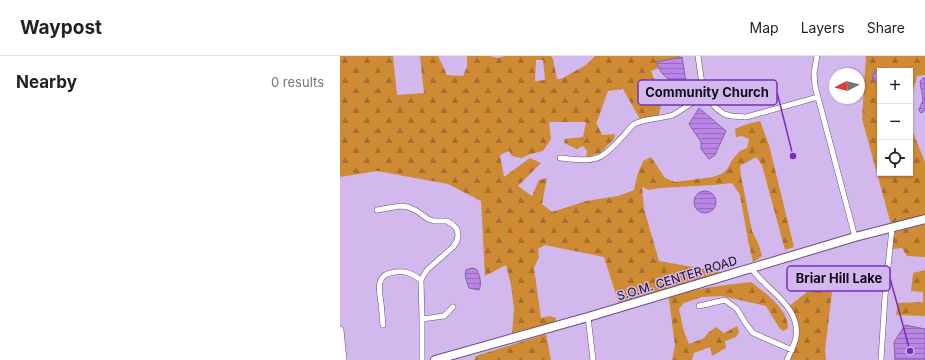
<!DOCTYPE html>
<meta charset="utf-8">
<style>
:root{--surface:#fff;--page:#f6f6f6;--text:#222;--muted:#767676;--line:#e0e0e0}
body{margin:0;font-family:Inter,sans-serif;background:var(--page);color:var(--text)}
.controls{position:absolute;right:12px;top:12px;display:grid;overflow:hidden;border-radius:0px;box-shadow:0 1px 3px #0004}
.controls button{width:36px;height:36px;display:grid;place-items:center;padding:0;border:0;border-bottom:1px solid var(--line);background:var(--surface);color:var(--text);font:20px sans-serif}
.compass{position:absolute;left:489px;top:12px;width:36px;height:36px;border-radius:50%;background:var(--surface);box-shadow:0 1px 3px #0004;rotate:263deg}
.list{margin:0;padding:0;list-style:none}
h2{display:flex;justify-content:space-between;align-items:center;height:52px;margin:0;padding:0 16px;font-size:17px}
h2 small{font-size:13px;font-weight:400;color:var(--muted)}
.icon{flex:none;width:22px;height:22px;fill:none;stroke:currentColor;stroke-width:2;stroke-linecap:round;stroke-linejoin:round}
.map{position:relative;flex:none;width:585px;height:304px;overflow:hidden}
header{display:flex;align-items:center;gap:24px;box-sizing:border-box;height:56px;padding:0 20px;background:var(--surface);border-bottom:1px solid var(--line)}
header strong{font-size:19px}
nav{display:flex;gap:22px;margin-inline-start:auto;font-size:14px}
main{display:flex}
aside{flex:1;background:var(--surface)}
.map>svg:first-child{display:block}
.forest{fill:url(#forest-firs);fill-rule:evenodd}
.water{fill:url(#water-rules);stroke:#8860aa}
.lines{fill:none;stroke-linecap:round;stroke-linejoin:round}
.street-casing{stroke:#664e7d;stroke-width:6}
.secondary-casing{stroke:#664e7d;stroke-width:8}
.primary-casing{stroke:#664e7d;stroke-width:10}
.street{stroke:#fff;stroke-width:5}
.secondary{stroke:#fff;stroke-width:7}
.primary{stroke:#fff;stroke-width:8}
.labels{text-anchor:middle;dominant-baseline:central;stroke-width:3;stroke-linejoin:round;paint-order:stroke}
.street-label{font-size:12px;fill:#13091c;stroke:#d3b8ed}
.leader{fill:none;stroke:#7b2cbf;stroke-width:1.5}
.callout-dot{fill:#7b2cbf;stroke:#d3b8ed;stroke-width:1.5}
.callout{fill:#d3b8ed;stroke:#7b2cbf;stroke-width:1.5}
.callout-label{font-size:13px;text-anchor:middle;font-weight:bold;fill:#13091c}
</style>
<header>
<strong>Waypost</strong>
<nav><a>Map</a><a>Layers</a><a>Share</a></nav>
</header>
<main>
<aside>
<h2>Nearby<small>0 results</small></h2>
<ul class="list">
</ul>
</aside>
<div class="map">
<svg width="585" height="304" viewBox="0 0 585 304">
<defs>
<pattern id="forest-firs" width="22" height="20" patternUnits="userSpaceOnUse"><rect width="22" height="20" fill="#cf8a34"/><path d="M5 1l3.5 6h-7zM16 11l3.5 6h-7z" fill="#a76f2b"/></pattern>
<pattern id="water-rules" width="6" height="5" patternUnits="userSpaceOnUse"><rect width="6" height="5" fill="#ba85e7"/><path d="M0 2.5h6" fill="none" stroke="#966bba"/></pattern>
</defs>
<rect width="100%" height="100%" fill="#d3b8ed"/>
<!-- forest -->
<path class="forest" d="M0,0h53l4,39 27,-2 -4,-37h18l9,19 16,1 4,-9v-11h23l8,2 7,-2h46l2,3 4,20h4l25,-14 9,-9h85v2l-24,4 3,6 -8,3 11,30 -3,13 3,4 -21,3 -18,-32 -15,2 -11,31h-1l6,13 13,-1 -1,5 -14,14 -14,4 1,-6 -4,-5 -6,3 -13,-6 1,-4 18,-2 3,-15h-37l2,17 -8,12 -12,3 -10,4 -9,-2 -3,-5 -9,4 4,22 26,-19 11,5 -23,23 14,10 7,-16 8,-2 -5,26 10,8 34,-11 32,-5 16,-6 3,-14 6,-15 8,-4 14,21 10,4 38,-5 10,-4 5,-5 4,-8 8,-9 7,-3 2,-9 -7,-3 -6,1 -1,-8 12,-5 13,-3 9,24 25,102 -9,3 -23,-85 -6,-8 -16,9 1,10 11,55 7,14 3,11 -9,6 -5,-22 -8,-45 -8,-12 -18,2 -54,3 -11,2 -7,-3 2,22 15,52 73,13 -112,33 -16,-50 -59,-12 -7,4 1,8 -5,11 7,50 9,-2 6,2 -1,4 -43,11 2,-24 -3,-24 -5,-20 -21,11 -4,-75 -33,-17 -71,-13 -37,6zM196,4h7l2,20 -10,1z
M526,0h59v19l-8,1 -7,27v-32h-20l-1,-2 -14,2v11l5,1v90h30v-48l15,37v57l-33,9 -30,-109z
M585,168v33l-18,-1 -5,-8 -10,1 3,-17z
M585,214v46l-29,-1 2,-12 25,-1v-10l-12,-1 2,-18z
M411,226c14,11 37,26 37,46l-4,3 -4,-2 -14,-23 -44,-10 -20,1 -18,6 -5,6 5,23 5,12 15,-6 5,-6 7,-5 8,6 13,-7 2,6 -3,5 -11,4 1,7 -14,8 -2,-9 -16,6 -2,7h-20l3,-14 -6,-47 -1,-3c27,-7 55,-11 83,-14z
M493,228l-8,66 1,10h-39l5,-10 4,-23 -8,-20 19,-15z
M206,278l5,26h-77l2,-4z"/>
<!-- water -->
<path class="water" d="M342,1l5,31 -8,2 -18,-18 -5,-10z
M541,12l8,1 1,2h-10v12l-4,-1 -3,-3v-4l2,-4z
M583,22h2v32l-3,3 -2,-1 -1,-2 4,-10 -3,-19z
M359,52l27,23 -11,24 -6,4 -8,-10v-7l-12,-18z
M354 146a11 11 0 1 1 22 0a11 11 0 1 1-22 0Z
M132,212l4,1c4,5 6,15 3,21l-10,-2c-2,-6 -5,-12 -3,-18z
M565,269l20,4v31h-30l-1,-18z"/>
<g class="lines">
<!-- street casing -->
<g class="street-casing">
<path id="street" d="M358,0l4,28 3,11 11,13 8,6 7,2 15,1 72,-20
M477,0l-3,17 1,13 40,151
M220,102c13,1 32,5 43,-3 12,-8 21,-21 31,-31 13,-6 27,-5 39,-9l32,-20
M37,154l23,-4 8,1 9,4 11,8 6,2h13l5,3 5,5 1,6 -1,6 -4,6 -26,23 -6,10 1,39v41
M411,212c15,22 50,38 45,69 -1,7 -6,16 -9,23
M359,250l26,-6 12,9 9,15 7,9 39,17
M248,261l5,43
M82,263l22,-3 9,-9
M43,269c-1,-8 -1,-15 -2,-22 -2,-14 -6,-29 14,-31 13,-1 15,1 26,8
M541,304l4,-64 7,-68"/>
</g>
<!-- secondary casing -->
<g class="secondary-casing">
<path id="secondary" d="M0,274l3,30"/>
</g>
<!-- primary casing -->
<g class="primary-casing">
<path id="primary" d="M95,304l153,-43 267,-80 70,-18"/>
</g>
<!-- street -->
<use href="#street" class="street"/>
<!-- secondary -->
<use href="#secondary" class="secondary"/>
<!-- primary -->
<use href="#primary" class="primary"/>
</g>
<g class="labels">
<!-- street labels -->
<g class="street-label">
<text transform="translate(337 222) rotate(-17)">S.O.M. CENTER ROAD</text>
</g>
</g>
<!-- callouts -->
<path class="leader" d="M453 100L437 36M570 295L550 222"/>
<g class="callout-dot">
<circle cx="453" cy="100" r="4"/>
<circle cx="570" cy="295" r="4"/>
</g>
<g class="callout">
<rect x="298" y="24" width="139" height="25" rx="4"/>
<rect x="447" y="210" width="103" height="25" rx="4"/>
</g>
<g class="callout-label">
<text x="367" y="41">Community Church</text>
<text x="499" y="227">Briar Hill Lake</text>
</g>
</svg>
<div class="controls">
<button>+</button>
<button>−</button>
<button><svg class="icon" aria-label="locate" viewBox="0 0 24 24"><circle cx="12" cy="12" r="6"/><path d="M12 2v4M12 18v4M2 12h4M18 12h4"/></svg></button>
</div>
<svg class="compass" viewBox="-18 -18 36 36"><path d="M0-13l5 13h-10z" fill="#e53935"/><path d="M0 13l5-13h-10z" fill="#767676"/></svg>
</div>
</main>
